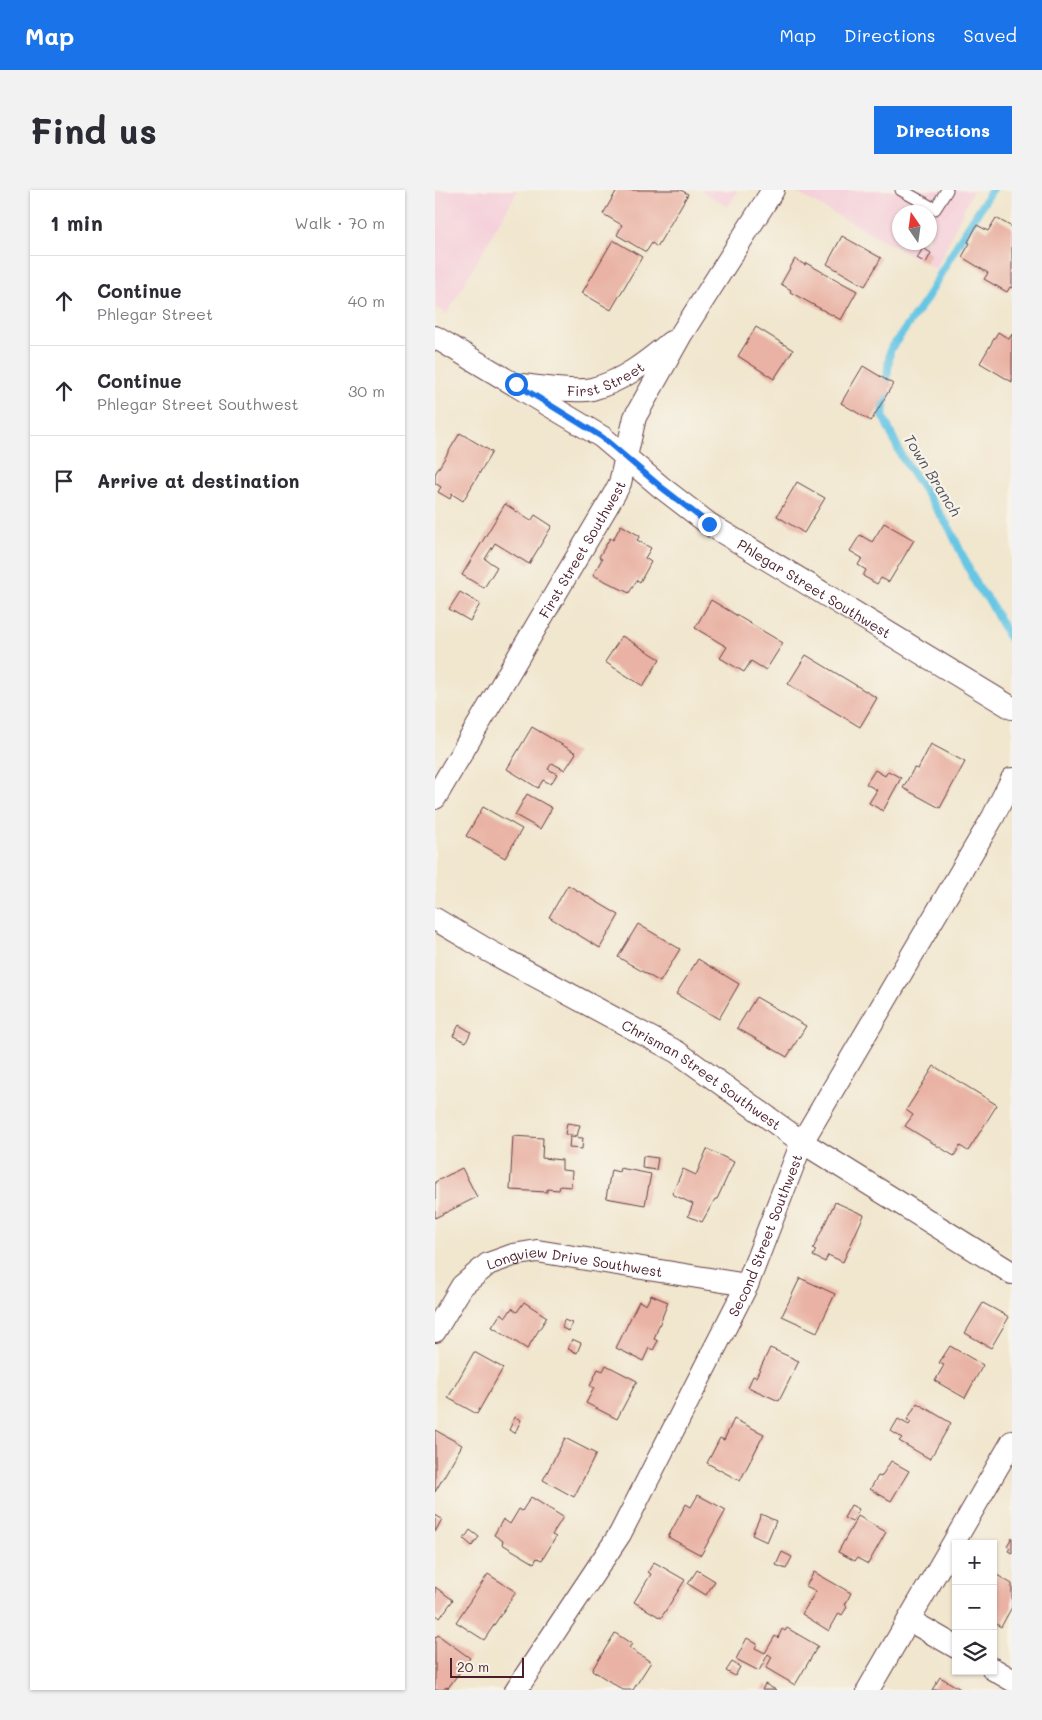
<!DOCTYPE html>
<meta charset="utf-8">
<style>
:root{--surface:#fff;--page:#f2f2f3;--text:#2b2b33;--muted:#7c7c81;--line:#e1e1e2;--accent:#1a73e8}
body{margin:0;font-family:Mali,sans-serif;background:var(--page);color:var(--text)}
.controls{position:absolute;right:15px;bottom:15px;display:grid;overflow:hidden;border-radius:0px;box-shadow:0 1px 4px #0004}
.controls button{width:45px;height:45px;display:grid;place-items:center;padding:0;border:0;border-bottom:1px solid var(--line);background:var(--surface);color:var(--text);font:25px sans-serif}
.compass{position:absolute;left:457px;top:15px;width:45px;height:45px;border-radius:50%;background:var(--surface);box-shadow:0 1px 4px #0004;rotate:347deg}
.scale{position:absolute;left:15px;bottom:12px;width:74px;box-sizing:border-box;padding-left:5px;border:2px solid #4a1f2b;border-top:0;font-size:14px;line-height:18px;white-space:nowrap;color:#4a1f2b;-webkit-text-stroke:4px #f7f3e8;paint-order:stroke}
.stop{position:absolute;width:15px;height:15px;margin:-11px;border:4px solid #1a73e8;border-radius:50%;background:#fff}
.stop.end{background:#1a73e8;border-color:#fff;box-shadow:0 1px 5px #0008}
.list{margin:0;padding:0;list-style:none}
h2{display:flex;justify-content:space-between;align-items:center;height:65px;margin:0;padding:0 20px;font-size:21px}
h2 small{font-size:16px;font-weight:400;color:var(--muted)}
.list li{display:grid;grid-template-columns:32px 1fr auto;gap:15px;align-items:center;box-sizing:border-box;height:90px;padding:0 20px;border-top:1px solid var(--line)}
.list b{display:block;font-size:19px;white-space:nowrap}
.list p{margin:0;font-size:16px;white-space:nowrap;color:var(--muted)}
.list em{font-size:16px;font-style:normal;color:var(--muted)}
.icon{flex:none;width:28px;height:28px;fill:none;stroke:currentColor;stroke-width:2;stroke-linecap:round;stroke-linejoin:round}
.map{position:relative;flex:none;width:577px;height:1500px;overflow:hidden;border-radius:0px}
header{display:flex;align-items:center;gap:30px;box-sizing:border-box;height:70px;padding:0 25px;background:var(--accent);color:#fff}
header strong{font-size:24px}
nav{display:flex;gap:28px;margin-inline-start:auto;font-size:18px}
.intro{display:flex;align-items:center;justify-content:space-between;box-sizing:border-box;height:120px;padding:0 30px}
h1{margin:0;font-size:35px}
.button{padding:12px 22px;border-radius:0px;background:var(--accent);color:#fff;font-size:18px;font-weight:700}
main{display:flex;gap:30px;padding:0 30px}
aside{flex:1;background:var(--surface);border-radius:0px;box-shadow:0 1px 4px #0004}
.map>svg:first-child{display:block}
.built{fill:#f5cfda;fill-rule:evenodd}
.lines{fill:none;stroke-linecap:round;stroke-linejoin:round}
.stream{stroke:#66c6e4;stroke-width:8}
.building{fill:#e9b2a4}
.lane-casing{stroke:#633d43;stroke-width:13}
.street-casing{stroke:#633d43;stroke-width:24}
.lane{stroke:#fff;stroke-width:11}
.street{stroke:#fff;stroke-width:22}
.route{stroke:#1a73e8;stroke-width:6}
.labels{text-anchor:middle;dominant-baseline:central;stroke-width:4.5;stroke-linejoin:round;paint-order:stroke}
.street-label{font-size:14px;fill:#4a1f2b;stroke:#f7f3e8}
.water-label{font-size:15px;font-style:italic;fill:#525162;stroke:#f7f3e8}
</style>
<header>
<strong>Map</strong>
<nav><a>Map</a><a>Directions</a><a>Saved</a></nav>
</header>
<div class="intro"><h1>Find us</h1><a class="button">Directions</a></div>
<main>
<aside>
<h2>1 min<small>Walk · 70 m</small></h2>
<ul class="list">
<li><svg class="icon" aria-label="ahead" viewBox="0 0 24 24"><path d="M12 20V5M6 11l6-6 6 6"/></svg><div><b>Continue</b><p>Phlegar Street</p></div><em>40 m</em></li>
<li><svg class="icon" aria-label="ahead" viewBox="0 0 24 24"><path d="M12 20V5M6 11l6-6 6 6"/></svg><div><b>Continue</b><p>Phlegar Street Southwest</p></div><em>30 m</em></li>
<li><svg class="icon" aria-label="arrive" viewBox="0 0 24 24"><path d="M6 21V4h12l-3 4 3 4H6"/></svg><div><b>Arrive at destination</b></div></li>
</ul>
</aside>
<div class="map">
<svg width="577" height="1500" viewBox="0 0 577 1500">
<rect width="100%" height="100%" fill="#f7f3e8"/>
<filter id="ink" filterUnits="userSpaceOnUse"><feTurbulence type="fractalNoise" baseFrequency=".02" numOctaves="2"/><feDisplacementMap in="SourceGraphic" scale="10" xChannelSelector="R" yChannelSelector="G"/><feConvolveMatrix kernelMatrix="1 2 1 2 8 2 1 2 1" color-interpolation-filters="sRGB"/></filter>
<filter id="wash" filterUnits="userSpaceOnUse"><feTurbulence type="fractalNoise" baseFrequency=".0096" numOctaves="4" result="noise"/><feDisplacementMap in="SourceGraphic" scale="20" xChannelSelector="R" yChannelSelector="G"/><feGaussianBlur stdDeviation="1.12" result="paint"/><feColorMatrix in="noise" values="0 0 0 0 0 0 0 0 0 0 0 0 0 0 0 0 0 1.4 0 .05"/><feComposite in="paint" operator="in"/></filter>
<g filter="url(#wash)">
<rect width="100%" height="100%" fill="#f1e6ce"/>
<!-- built -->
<path class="built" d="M0,0h83l-71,124 -12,-7z
M265,0h38l-10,17z
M356,0h182l-37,79zM464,22h30v30h-30z"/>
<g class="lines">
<!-- stream -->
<path class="stream" d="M557,0l-31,48 -36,63 -35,49 -7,66 19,41 48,72 27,57 13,16 17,32 5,7"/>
</g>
<g id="blocks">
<!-- building -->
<path class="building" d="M182,0h64l7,4 -31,53 -5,-4 -6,9 -29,-17 5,-10 -19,-11z
M561,28l16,9v61l-2,-1 -3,5 -23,-13 4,-6 -26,-16 8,-14 -2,-1 9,-17 11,6z
M407,46l39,22 -16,28 -38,-22z
M178,50l29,17 -31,53 -29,-17z
M488,58l8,5 -5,10 -9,-5z
M360,69l10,6 1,-2 51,28 -16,29 -51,-28 1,-2 -10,-6z
M321,137l37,23 -19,29 -36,-23z
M563,142l11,7 3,-5v48l-32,-19z
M428,176l30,18 -22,37 -30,-18z
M25,243l32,19 -29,49 -11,-7 -2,5 -12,-7 3,-5 -6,-4v-9z
M362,292l28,16 -21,35 -27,-17z
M70,314l26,17 4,-6 17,11 -23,38 -34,-21 -10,16 12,8 -13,21 -22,-13z
M449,333l30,17 -25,42 -8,-4 -4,6 -14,-8 3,-6 -8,-5 4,-7 -12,-7 10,-16 12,7z
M186,335l19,11 -3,4 14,8 -6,10 6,4 -11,20 -3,-2 -8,13 -36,-18 9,-16 -3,-2 11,-19 3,2z
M25,402l20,12 -10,17 -21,-12z
M276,410l72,43 -17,27 -15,-9 -7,11 -24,-14 7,-11 -32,-19z
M187,446l38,23 -17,27 -38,-24z
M371,465l71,43 -17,29 -72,-43z
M97,537l44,26 -11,17 -13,-7 -4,6 9,5 -6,10 -8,-4 -5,8 -31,-19z
M496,554l34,18 -25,46 -37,-20 11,-20 4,1z
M440,580l10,6 3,-5 13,7 -18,33 -14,-8 8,-13 -11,-6z
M92,604l25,14 -12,21 -25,-14z
M48,617l39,22 -17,29 -39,-22z
M133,695l51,30 -19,33 -51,-31z
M203,734l42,25 -20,33 -42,-25z
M263,769l41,25 -20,35 -43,-25z
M321,807l50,29 -19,31 -50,-29z
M24,835l12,7 -5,10 -13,-6z
M499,876l63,39 -29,46 -8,-5 -6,10 -49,-30 8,-11 -7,-5z
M132,933l13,2 -3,11 -12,-2z
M78,946l30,2 -1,20 20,2v10l10,1 -1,16 -11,-1 -1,4 -12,-1v3l-37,-2z
M135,947l13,1 -1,11 -13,-1z
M272,959l27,13 -17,37h-2l-13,23 -14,-6 5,-12 -21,-10 11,-25 13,6z
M208,966l15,2 -2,12 -14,-2z
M27,978l15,29 -42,21v-36z
M185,978l31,6 -6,31 -39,-7 5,-28 8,2z
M400,1012l29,13 -21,47 -15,-7 -3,7 -12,-6 3,-6 -3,-1z
M365,1088l35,16 -18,38 -35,-16z
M216,1105l17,7 -14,37 4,2 -5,9 -4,-2 -6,13 -27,-13 23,-47 7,4z
M89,1112l23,15 -20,32 -35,-22 9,-14 5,4 6,-9 5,4z
M548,1113l26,14 -18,31 -26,-15z
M129,1130l8,3 -3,8 -7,-3z
M137,1149l9,4 -4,10 -9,-4z
M515,1156l33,19 -18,33 -30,-17 9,-16 -5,-2z
M335,1158l29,13 -20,40 -31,-14 5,-11 3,1z
M39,1162l29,16 -26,46 -29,-16z
M171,1175l31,16 -20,38 -31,-16 8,-15 -4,-2 8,-17 5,2z
M482,1213l34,20 -21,36 -31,-18 3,-3 -11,-7 7,-12 11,6 2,-3 -4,-2z
M80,1227l6,3 -6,13 -6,-3z
M299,1229l30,15 -24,47 -33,-18 13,-25 4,2z
M0,1240l27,15 -27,47z
M130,1248l31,16 -22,43 -31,-17z
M456,1271l18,10 -18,30 -21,-12 8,-13 3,1z
M263,1305l28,15 -25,45 -33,-18 18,-33 5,3z
M96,1307l32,20 -11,18 4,2 -14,23 -5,-2 -3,5 -32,-19 1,-3 -9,-6 9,-16 7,5 9,-15 3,2z
M416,1315l8,4 -7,13 -8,-4z
M326,1324l15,7 -9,21 -15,-7z
M0,1325l7,4 -7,13z
M423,1326l28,16 -18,32 -11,-6 -2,3 -17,-9z
M35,1340l9,7 -7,9 -8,-7z
M577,1347v16l-4,-2 2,-3 -3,-2z
M347,1362l10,5 -6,12 -10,-4z
M219,1372l31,18 -24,38 -27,-16 17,-28 -3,-2z
M262,1380l18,11 -9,14 -18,-11z
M379,1382l37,21 -6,12 2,2 -5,8 -3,-2 -10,18 -27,-17 14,-23 -10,-5z
M53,1384l28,18 -32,48 -28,-18z
M562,1385l15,9v23l-11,20 -8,-5v-40z
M0,1397l18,13 -13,18 -5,-4z
M352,1438l31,18 -23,39 -29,-17 6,-11 -4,-3 -9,17 -23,-12 11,-21 10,6 -2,4 10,5 10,-17 3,2 4,-9 3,2z
M180,1443l17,11 -3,4 22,14 -18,28h-10l-31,-20z
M3,1445l32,23 -22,30 -2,-1 -3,3h-8v-52z
M297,1472l8,5 -5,9 -9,-5z
M505,1487l22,13h-30z
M330,1494l11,6h-14z"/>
</g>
</g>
<g filter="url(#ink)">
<use href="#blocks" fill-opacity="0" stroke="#633d43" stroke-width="1"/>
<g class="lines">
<!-- lane casing -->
<g class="lane-casing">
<path id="lane" d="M466,0l34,19 12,-19"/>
</g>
<!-- street casing -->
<g class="street-casing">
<g id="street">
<path id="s1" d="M0,147l167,100 59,50 48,37 303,184"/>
<path id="s2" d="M87,195c18,2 53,8 70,4 31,-8 55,-27 79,-47"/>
<path id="s3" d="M0,608l181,-307 4,-8 15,-66 47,-84 91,-143"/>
<path id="s4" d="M0,729l54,32 188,101 125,90 210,131"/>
<path id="s5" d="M0,1141l27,-45 26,-22 25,-9 24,-4 210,34"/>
<path d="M474,1430l47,27"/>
<path d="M558,1479l19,11"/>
<path id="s6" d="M81,1500l104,-156 127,-249 55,-143 191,-325 19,-38"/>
<path d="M433,1500l144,-248"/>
</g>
</g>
<!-- lane -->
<use href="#lane" class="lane"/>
<!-- street -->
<use href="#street" class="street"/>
</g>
</g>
<g class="lines" filter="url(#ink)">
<!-- route -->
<path class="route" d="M81,194l86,53 59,50 48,37"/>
</g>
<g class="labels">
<!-- street labels -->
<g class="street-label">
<text stroke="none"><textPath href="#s2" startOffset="86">First Street</textPath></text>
<text stroke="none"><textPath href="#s3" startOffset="289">First Street Southwest</textPath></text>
<text stroke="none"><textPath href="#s1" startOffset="456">Phlegar Street Southwest</textPath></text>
<text stroke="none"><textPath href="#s4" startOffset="309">Chrisman Street Southwest</textPath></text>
<text stroke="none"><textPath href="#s6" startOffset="520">Second Street Southwest</textPath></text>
<text stroke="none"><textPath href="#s5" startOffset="175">Longview Drive Southwest</textPath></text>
</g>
<!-- water labels -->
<g class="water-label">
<text transform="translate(498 285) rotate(58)">Town Branch</text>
</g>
</g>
</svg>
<div class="controls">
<button>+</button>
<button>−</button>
<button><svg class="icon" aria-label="layers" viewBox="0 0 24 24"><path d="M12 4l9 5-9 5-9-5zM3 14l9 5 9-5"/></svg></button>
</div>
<svg class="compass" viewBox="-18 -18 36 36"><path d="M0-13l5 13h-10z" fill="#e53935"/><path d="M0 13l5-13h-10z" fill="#7c7c81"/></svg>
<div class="scale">20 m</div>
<div class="stop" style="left:81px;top:194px"></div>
<div class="stop end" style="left:274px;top:334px"></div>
</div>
</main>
